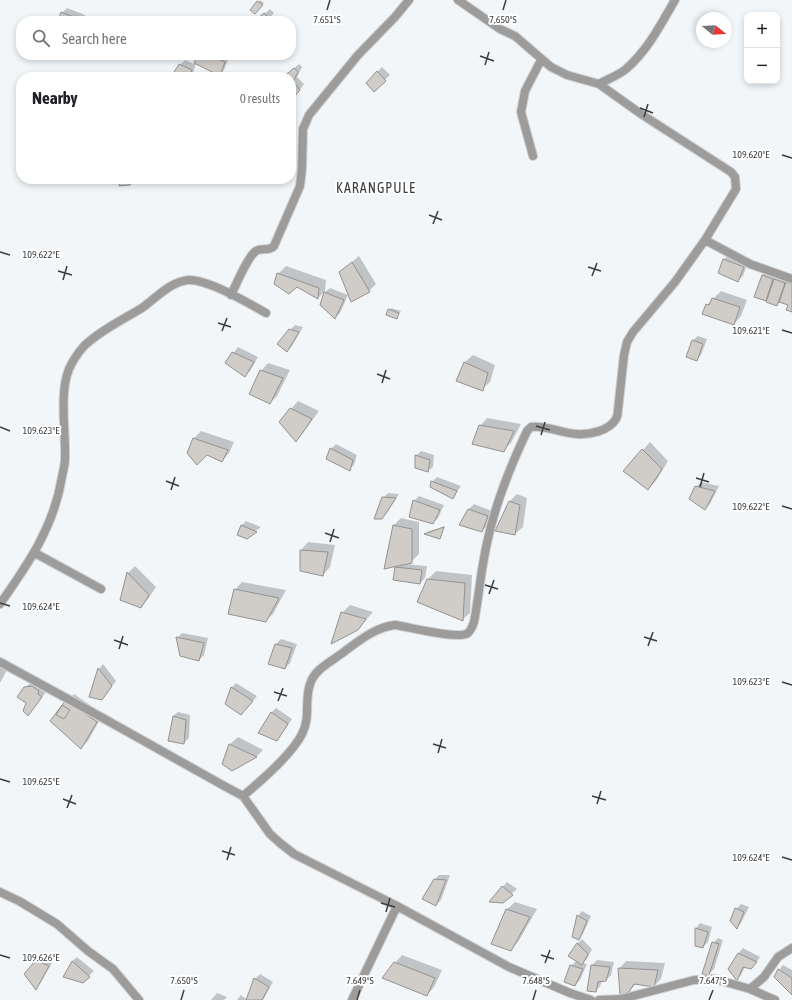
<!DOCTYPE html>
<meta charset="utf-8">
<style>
:root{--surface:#fff;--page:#f2f2f2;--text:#202124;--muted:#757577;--line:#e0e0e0}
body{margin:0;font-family:"Asap Condensed",sans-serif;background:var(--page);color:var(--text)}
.controls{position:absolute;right:12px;top:12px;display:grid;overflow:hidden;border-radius:8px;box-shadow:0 2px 6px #0003}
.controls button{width:36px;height:36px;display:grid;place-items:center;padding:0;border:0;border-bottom:1px solid var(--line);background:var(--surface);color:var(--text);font:20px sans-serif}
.compass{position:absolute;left:696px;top:12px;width:36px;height:36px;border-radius:50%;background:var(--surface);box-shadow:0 2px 6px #0003;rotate:108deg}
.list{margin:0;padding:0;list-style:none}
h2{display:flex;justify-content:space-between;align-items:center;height:52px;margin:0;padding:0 16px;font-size:17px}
h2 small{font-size:13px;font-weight:400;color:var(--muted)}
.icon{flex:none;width:22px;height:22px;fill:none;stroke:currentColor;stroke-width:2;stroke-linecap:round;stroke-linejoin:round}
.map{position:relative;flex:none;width:792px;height:1000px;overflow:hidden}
.search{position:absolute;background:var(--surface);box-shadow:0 2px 6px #0003;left:16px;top:16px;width:280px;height:44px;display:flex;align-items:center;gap:10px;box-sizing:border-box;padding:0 14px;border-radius:16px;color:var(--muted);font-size:15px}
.panel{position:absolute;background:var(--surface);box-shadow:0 2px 6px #0003;left:16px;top:72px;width:280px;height:112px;border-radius:16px}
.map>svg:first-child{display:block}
.shadow{fill:#0003}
.building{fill:#d0cdc9;stroke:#95928f}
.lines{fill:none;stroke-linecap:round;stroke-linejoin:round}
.street-casing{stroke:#cdd1d4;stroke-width:10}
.street{stroke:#9d9c9b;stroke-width:8}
.ticks{fill:none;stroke:#3b3d3e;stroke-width:1.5}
.labels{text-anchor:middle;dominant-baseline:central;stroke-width:4;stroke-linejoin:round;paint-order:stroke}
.quarter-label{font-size:14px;letter-spacing:1px;fill:#3b3d3e;stroke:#fff}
.ticks-label{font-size:10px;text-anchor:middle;fill:#3b3d3e;stroke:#fff;stroke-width:4;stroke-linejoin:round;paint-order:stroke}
</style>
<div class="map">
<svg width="792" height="1000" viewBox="0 0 792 1000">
<rect width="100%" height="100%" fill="#f2f6f9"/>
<!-- shadow -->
<path class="shadow" d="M260,0l4,3 -9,10 3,-11z
M67,8l18,7 -2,6h-24l3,-8z
M270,9l4,4 -8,8h-10z
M199,55h25l5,2 -5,13 -5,5 -23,-12 -4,14h-19l7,-12 5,-5 9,4z
M299,64l3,3 -5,10 7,7 -5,7 -8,1v-15h-7z
M382,67l8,8 -16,16 -7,-8z
M729,255l19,7 -5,14 -5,4 -19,-7 5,-14z
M359,256l17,28 -7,7 -29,-19z
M286,266l40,14 -1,12 5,-4 18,7 -8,18 -5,5 -14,-13 4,-14 -7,7 -40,-24z
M767,271l10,3 -1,5 4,-4 12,10v26l-3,-7 -8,-3 -4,4 -21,-8 6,-22z
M721,291l26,9 -6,16 -7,8 -27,-19z
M391,308l10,3 -4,7 -8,-8z
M295,325l8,2 -11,19 -5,5 3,-21z
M698,336l9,3 -6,16 -5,5 -8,-3 5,-17z
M238,347l20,10 -8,14 -5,5 -19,-13z
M473,355l22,10 -5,17 -8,7 -25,-9 8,-18z
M268,363l22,7 -13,26 -7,7 -9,-32z
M298,401l21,10 -16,22 -7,7 -16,-18z
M487,418l34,6 -10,19 -8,7 -23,-24z
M201,431l33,11 -5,11 -7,8 -15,-8 -19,-1 6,-14z
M650,442l18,19 -12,20 -8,8 -24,-18z
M336,444l21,11 -3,10 -4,4 -19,-20z
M421,451l13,4 -1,12 -5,4 -12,-15z
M437,477l24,9 -8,12 -21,-16z
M701,482l18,4 -9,18 -5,5 -9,-22z
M388,493l11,1 -12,19 -5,5 1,-20z
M517,494l10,4 -4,29 -8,7 -6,-32z
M419,496l25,9 -6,13 -5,5 -19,-22z
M474,504l18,7 -5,15 -5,5 -22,-6 9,-16z
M401,518l18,4v32l-8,8 -5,2 21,2 -2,12 -5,5 -24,-15 3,-3 -6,-39z
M246,521l15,6 -14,10 -6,-11z
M445,526l-5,12 -14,-4 1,-2z
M308,542l27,3 -5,22 -7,8 -22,-5v-20z
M135,566l21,21 -8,12 -7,8 -20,-7 7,-27z
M436,571l36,4 -2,38 -8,7 -44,-19 10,-22z
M242,582l44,8 -13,24 -8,7 -30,-31z
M350,605l23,7 -15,17 -16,-16z
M182,633l26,5 -4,17 -5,5 -18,-5 -3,-18z
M281,639l16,5 -7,19 -5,5 -15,-4 6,-20z
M0,664l8,4 -8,15z
M103,664l13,17 -14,18 -12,-3 9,-27z
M30,683l16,9 -18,23 -3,-27z
M236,683l21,13 -11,13 -14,-22z
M74,694l29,20 -15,27 -7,7 -14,-47z
M276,708l16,11 -11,16 -5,5 -5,-27z
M178,712l12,3 -1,23 -5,5 -11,-27z
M238,737l25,13 -7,7 -33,7 7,-20z
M439,875h11l-9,25 -5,5 -2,-25z
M507,882l10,7 -15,13 -11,-1z
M515,902l22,7 -19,33 -7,8 -19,-6 15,-35z
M741,904l8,3 -8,16 -4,5 -1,-19z
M582,911l9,5 -8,18 -4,4 -1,-22z
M700,923l12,4 -4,15 -5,5 -7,-2v-17z
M718,938l5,2 -9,29 -5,5 4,-31z
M582,939l10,10 -5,10 -4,4 4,1 -7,16 -5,5 -4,-19 6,-6 -7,-4 8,-13z
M743,948l17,9 -4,6 -11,4 -4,8 -4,5 -8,-11 10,-16z
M402,955l40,15 -8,17 -7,8 -32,-32z
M41,956l12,5 -13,23 -4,4v-28z
M77,957l17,14 -11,11 -19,-5 8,-16z
M597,960l17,2 -3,13 -5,5 -4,1 -2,5 -4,5 -7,-1 3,-25z
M626,961l39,2 -4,16 -7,7 -17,-3 -8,8 -10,-22z
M783,965l9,5v24l-13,-24z
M260,974l13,8 -10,18h-26l4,-5 5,4 9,-20z
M217,993l10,4 -3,3h-13z"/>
<!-- building -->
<path class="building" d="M257,1l6,4 -8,9 -5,-4z
M61,12l20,8v1h-23z
M264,13l6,6 -3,2h-12z
M198,55h11l16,7 -5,14 -26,-13z
M179,64l13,6 -3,7h-18z
M294,68l4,4 -5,10 7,8 -6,7 -3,-3v-17h-8z
M377,71l9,10 -12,11 -8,-9z
M122,179h11l-3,6 -11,1z
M723,259l21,8 -6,15 -20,-9z
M352,262l18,30 -19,10 -12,-30z
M277,273l42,15 -1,11 -21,-12 -8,7 -15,-10z
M762,275l11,4 -7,22 -12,-4z
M774,279l11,4 -8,23 -11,-4z
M786,282l6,2v28l-6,-2 2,-5 -9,-3z
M324,292l20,8 -9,19 -15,-14z
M712,298l28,9 -6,18 -32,-11 4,-10 3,1z
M388,309l11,4 -2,6 -11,-4z
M289,329l10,3 -12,20 -10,-8z
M692,340l11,4 -6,17 -11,-4z
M232,352l22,10 -9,15 -20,-14z
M464,362l24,11 -5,18 -27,-10z
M260,370l23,8 -13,26 -21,-10z
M290,408l22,11 -16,23 -17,-20z
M479,425l35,6 -10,21 -32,-8z
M193,438l35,12 -6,12 -15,-7 -10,10 -10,-12z
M330,448l23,12 -3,11 -24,-12z
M642,449l20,20 -14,21 -25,-19z
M415,455l15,5 -2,12 -13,-4z
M431,481l26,10 -4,8 -23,-12z
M695,486l20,5 -10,19 -16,-11z
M382,497l14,1 -14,21h-8z
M413,500l27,10 -7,14 -24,-7z
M509,501l11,4 -5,30 -20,-4z
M468,509l20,7 -6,16 -23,-7z
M241,525l16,7 -10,7 -10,-4z
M393,525l19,4v34l-28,6z
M444,527l-4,12 -16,-5z
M300,550l28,2 -5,24 -23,-5z
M395,567l27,3 -2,14 -27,-4z
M127,572l22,23 -8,13 -21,-8z
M427,579l38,4 -2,38 -46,-19z
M234,589l45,9 -13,24 -38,-8z
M341,612l25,7 -8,11 -27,14z
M176,637l28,6 -5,18 -19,-5z
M275,644l17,4 -7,21 -17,-5z
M98,668l14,18 -10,14 -13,-3z
M32,686l7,5 -1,3 4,3 -14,19 -5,-5 3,-8 -9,-6 7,-10z
M231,687l22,14 -12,14 -16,-11z
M66,700l31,22 -16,27 -31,-28z
M62,705l8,5 -6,9 -8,-4z
M271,712l17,12 -11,17 -19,-8z
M173,716l13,4 -2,24 -16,-3z
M229,744l28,13 -25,14 -10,-7z
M434,879l12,1 -10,26 -14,-7z
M502,886l11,9 -10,8 -14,-1z
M735,908l9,4 -7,17 -7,-8z
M506,909l24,8 -19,34 -20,-7z
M577,915l10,6 -8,19 -7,-3z
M695,928l13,4 -5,16 -8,-2z
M712,942l7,2 -10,31 -7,-1z
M577,943l11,11 -6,11 -14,-9z
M738,953l19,9 -6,7 -8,-2 -6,14 -9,-12z
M36,960l13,6 -13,24 -12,-16z
M72,961l18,16 -7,6 -20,-6z
M394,962l41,16 -8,18 -45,-18z
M570,965l13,4 -8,17 -11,-4z
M591,965l19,2 -4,14 -8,1 -2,10 -9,-1z
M618,968l40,2 -4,17 -20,-3 -5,8 -9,3z
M778,969l14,9v17l-18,-18z
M254,978l15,9 -7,13h-16z"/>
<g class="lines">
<!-- street casing -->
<g class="street-casing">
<path id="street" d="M458,0l42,29 15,7 36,31 16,8 32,9 42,30 90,58 4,5 1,12 -31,51 45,24 42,15
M599,84c9,-5 20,-9 27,-15 22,-19 35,-45 49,-69
M533,156l-12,-44 4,-21 16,-31
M231,295c5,-10 17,-39 25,-44 6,-4 13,1 18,-5l26,-60 2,-17 1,-40 6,-14 49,-60 37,-38 14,-17
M35,553l66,36
M0,604c28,-40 54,-77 62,-127 1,-6 3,-12 3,-18 1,-26 -6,-66 4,-90 4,-9 9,-16 15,-23 17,-16 38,-26 58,-38 14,-10 28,-26 46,-28 20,-1 60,23 78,33
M0,662l101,55 125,70 17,9 27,38 10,9 14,11 103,52 112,61 61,26 21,7
M243,796c18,-15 49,-42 59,-62 9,-18 2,-32 8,-50 5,-16 23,-23 35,-33 15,-11 31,-24 50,-26 14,2 64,15 73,8 3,-3 5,-8 6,-11 5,-26 7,-53 13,-79 8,-39 23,-76 40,-112l4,-4c15,-2 30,6 45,7 13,1 33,-3 40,-15 1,-2 2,-6 2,-9l6,-55 3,-13 6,-10 42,-50 30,-42
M0,892l19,9 38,23 31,27 25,18 26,31
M750,989l14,-12 14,-20 14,-9
M352,1000l45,-94
M599,1000l22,-1 73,-19 21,-1 35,10 25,11"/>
</g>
<!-- street -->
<use href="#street" class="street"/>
</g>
<!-- ticks -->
<path class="ticks" d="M327,10l3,-10M503,10l3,-10M480,56l14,5M485,65l4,-13M640,108l13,5M644,117l4,-13M782,155l10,3M429,215l13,5M433,224l5,-13M0,252l10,3M588,267l13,4M58,271l14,4M592,276l5,-13M63,280l4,-14M218,323l13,4M782,330l10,3M222,331l5,-13M377,374l13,5M382,383l4,-13M536,426l14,4M0,427l10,4M541,435l4,-13M696,478l13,4M166,481l13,5M700,487l4,-14M171,490l4,-13M782,506l10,3M325,533l14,5M330,542l4,-13M485,585l13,4M489,594l5,-14M0,603l10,3M644,637l13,4M114,640l14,5M648,646l5,-14M119,649l4,-13M782,682l10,3M274,692l13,4M278,701l5,-13M433,744l13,4M438,753l4,-14M0,779l10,3M592,796l14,4M63,799l13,5M597,804l4,-13M67,808l5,-13M222,851l13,4M782,857l10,3M227,860l4,-13M381,903l14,4M386,912l4,-14M0,955l10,3M541,955l13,4M545,963l5,-13M181,1000l3,-10M357,1000l3,-10M533,1000l3,-10M709,1000l4,-10"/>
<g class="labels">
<!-- quarter labels -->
<g class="quarter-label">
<text x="376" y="188">KARANGPULE</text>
</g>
</g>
<g class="ticks-label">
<text x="327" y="23">7.651°S</text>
<text x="503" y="23">7.650°S</text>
<text x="751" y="158">109.620°E</text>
<text x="41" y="258">109.622°E</text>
<text x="751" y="334">109.621°E</text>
<text x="41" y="434">109.623°E</text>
<text x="751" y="510">109.622°E</text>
<text x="41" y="610">109.624°E</text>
<text x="751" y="685">109.623°E</text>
<text x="41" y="785">109.625°E</text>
<text x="751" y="861">109.624°E</text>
<text x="41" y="961">109.626°E</text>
<text x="184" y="984">7.650°S</text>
<text x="360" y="984">7.649°S</text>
<text x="536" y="984">7.648°S</text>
<text x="713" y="984">7.647°S</text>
</g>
</svg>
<div class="controls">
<button>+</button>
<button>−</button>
</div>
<svg class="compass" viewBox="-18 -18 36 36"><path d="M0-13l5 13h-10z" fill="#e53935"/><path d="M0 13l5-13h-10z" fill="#757577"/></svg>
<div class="search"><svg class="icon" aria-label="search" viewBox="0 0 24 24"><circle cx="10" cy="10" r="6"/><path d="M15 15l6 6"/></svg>Search here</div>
<section class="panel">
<h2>Nearby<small>0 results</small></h2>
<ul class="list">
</ul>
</section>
</div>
